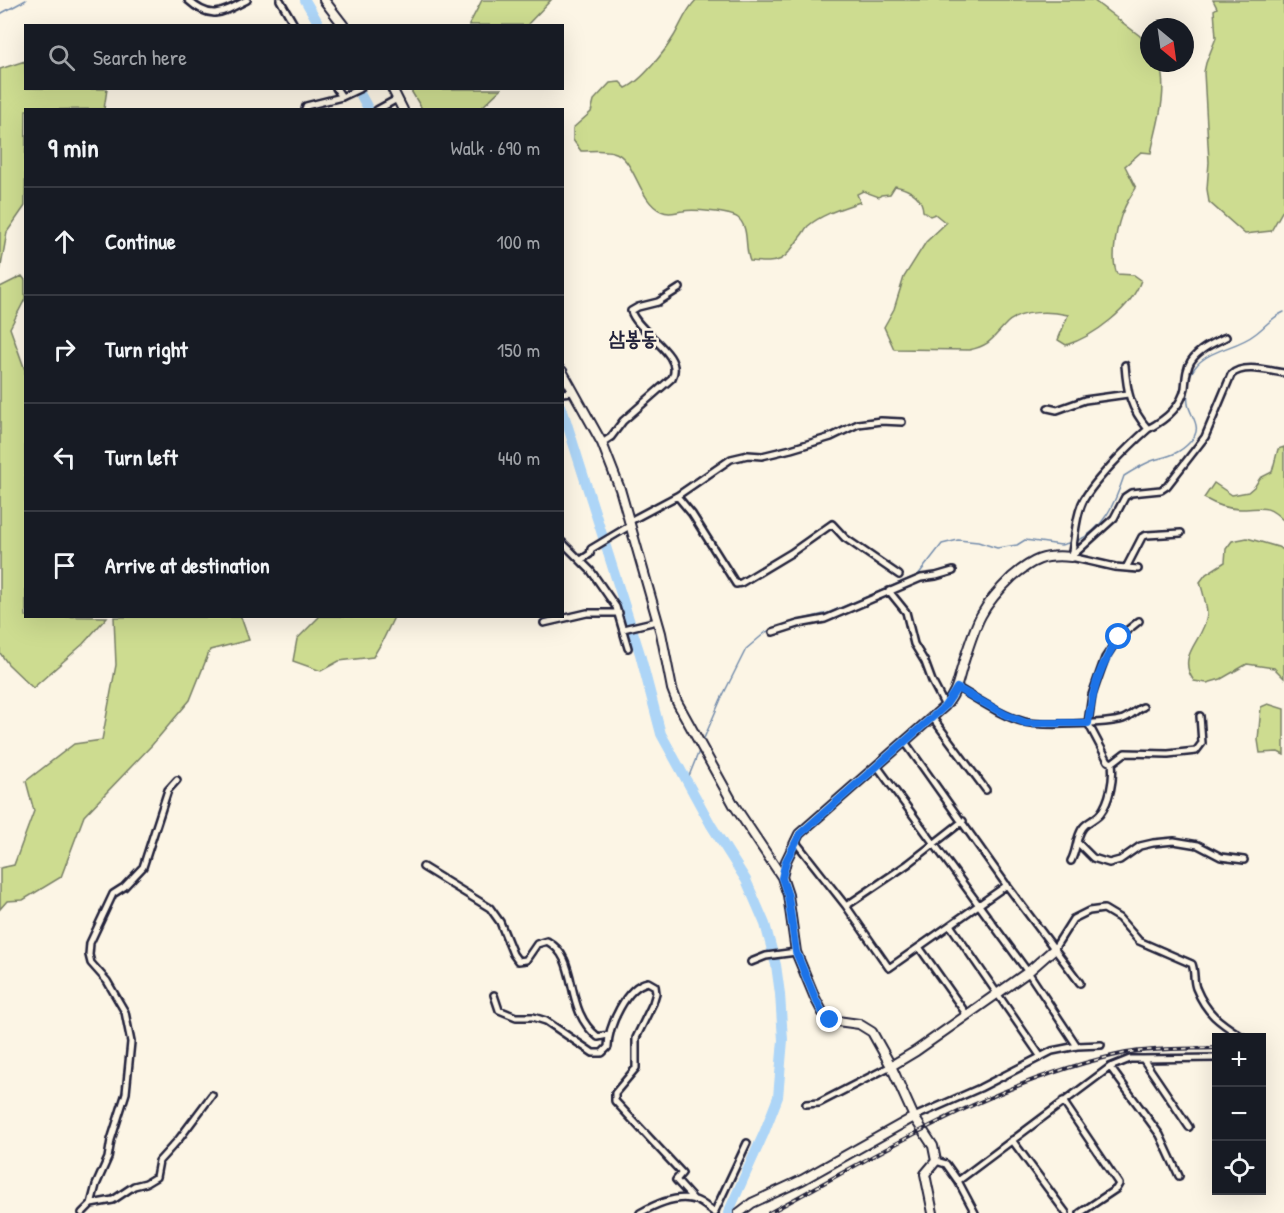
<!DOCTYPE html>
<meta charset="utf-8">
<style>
:root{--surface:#171b24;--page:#242831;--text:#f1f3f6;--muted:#9ea1a6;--line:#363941}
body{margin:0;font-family:"Patrick Hand","Poor Story",sans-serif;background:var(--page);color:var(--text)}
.controls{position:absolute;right:18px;bottom:18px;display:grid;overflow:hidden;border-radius:0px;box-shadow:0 6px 24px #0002}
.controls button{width:54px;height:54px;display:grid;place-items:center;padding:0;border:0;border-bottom:2px solid var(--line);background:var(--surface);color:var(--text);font:30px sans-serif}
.compass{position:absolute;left:1140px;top:18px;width:54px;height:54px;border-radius:50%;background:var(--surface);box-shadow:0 6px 24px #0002;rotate:151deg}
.stop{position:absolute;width:18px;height:18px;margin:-14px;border:4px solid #1a73e8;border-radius:50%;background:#fff}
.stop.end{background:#1a73e8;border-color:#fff;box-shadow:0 2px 6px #0008}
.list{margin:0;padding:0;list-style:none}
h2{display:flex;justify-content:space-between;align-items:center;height:78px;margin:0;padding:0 24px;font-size:26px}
h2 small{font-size:20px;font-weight:400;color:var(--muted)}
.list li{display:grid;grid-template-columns:39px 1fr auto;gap:18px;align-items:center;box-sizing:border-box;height:108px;padding:0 24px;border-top:2px solid var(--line)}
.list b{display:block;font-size:22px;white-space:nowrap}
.list em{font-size:20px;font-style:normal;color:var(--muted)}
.icon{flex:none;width:33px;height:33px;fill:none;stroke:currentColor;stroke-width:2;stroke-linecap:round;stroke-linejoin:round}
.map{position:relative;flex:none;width:1284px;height:1213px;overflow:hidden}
.search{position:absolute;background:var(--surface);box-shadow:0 6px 24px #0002;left:24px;top:24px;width:540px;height:66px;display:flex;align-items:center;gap:15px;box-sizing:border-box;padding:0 21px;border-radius:0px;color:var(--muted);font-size:22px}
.panel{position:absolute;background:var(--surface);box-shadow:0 6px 24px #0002;left:24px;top:108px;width:540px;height:510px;border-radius:0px}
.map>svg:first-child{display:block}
.green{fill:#cddc90;stroke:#787f66;stroke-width:1.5}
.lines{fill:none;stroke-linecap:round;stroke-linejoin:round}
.stream{stroke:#758dac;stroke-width:1.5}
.river{stroke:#add5f7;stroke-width:10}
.street-casing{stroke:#22223b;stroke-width:10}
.secondary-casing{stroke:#22223b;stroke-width:12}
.street{stroke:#fcf5e5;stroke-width:5}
.secondary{stroke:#fcf5e5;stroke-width:8}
.rail-casing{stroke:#22223b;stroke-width:4}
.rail{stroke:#fcf5e5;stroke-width:1.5;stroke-dasharray:4.5;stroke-linecap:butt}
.route{stroke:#1a73e8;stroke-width:8}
.labels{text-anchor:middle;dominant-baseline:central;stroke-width:5;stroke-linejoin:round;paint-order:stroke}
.quarter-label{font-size:20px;font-weight:bold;fill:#22223b;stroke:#fcf5e5}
</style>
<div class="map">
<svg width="1284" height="1213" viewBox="0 0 1284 1213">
<rect width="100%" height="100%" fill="#fcf5e5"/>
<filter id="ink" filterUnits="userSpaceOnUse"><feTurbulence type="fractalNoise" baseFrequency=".0167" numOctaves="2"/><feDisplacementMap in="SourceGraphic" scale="12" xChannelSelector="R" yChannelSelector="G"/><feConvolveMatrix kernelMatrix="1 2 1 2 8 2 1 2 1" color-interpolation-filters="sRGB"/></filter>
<g filter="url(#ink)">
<!-- green -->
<path class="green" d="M482,0h69l-24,25h-58z
M696,0h397l47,36 9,11v16h10c10,29 -2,61 -8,90l-10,-1 -16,14 11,22c-4,7 -9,13 -12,21 -7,14 -14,50 -7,65l17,1 7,5c-9,28 -48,57 -75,65l-8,-5 10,-25c-17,-4 -47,-5 -61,8 -14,14 -15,22 -38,27l-75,-1 -10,-22 10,-18 10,-32 22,-35 20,-19 -11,-9 -5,2 -7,-5c-1,-16 -14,-22 -28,-25l-5,8 -9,1 -2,2 -16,-6 -6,3 3,8c-17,6 -38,12 -52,24 -3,3 -5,8 -8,11 -17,25 -19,27 -50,24 -6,-13 0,-33 -12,-43 -8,-6 -45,-9 -55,-7 -8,1 -14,4 -22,0 -23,-10 -26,-54 -48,-59 -10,-3 -22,-1 -32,-1l-8,-11v-12l18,-16 3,-12 16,-17 10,-1 6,6c16,-7 39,-37 48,-52 7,-12 12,-26 22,-36z
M1213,0h71v208l-13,23 -26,3 -36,-32 -2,-13 2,-27 -5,-90 2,-9 10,-25 -2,-28 3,-2z
M25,61l1,27 81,1 -3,20 -78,1 -1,96 -18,26 -7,40v-203z
M410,89h91l-22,21 -57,-1z
M22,276l3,4v19l-15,29 15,42 1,246 81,1 -24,27 -50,44 -25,-24 -8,-11v-366z
M1284,447v74c-18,-18 -22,-12 -44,-12 -13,0 -24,-4 -36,-11l10,-15 18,12 16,-3 7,-6 5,-8 12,-6 6,-23z
M1247,538l31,9 6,3v128l-10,-10 -27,-4 -26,15 -14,4 -13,-2c-19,-26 10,-40 13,-66 0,-11 -4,-22 -7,-33l6,-8 19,-12 1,-13 6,-8z
M114,617h127l8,23 -39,10 -20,50 -38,45 -68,71 -23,61 -38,23 -16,1 -7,8v-41l14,-3 20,-54 -8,-30 48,-37 28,-4 14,-75z
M319,617v-1l75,1 -12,25 -9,15 -34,4 -18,10 -28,-10 4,-22z
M1268,704l16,5v46l-6,-3 -18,1 -2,-13 3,-33z"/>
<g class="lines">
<!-- stream -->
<path class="stream" d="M0,14l26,-14
M1077,541c27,-12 38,-38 47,-65 8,-5 16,-10 25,-14 15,-6 27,-5 41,-20 14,-15 1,-24 -2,-38 -1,-7 0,-22 2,-28 2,-5 7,-12 11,-15 15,-13 38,-14 54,-27 10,-7 17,-17 29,-22
M702,743l19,-44 25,-50 20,-17 29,-11 33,-8 90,-38 24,-31 16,-4 20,2 19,6 20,-3 8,-5 36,5 11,-3
M687,781l12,-30"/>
<!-- river -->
<path class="river" d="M305,0l15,26
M357,88l12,22
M562,408l78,246 21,80 50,91 35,55 19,44 11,41 4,29 3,46 -5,57 -14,36 -36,80"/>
<!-- street casing -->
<g class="street-casing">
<path id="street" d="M188,0c23,21 34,13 59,0
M280,0l15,26
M336,88l6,9
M305,110l1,-4 36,-9 19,-9
M377,110l20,-11
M562,393l11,-1
M1048,408l9,2 28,-10 43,-6
M1148,429c17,-9 33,-21 37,-41 1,-10 1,-19 6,-27 8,-12 22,-18 35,-24
M602,443l9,-6 12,-16 49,-43c13,-24 -34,-45 -41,-67l7,-4 20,-5 22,-14
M677,496l15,18 44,70 5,-1 50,-30 41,-29 13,14 54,37
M630,521l47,-25 54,-37 17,-4 14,1 29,-7 40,-12 27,-13 23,-3 21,1
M562,542l29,29 25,36 12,41
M1071,556c4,-16 4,-35 10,-50 6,-19 51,-63 67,-77 -18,-21 -21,-37 -23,-64
M1071,557l43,-39 11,-21 6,-4 30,-3 6,-4 38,-49 26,-62c12,-12 38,-4 53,-2
M1071,557l44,10 23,2
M581,560l9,-6 1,-5 40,-24
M1126,568l16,-31 5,-2 34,-2
M889,591l17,21 8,32 11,18 7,19 13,25
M1139,621l-20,16 -14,21 -13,37 -4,28 20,38 4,2 13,-10 43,1 28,-3 6,-8 -2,-27
M544,623l43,-10h32
M623,629l34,-8
M773,632l25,-8 27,-5 96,-41 15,-2 17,-5
M958,688c21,12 43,28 67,34 14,4 83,2 98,-3 8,-3 12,-9 20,-12
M932,717l54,73
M905,742l100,141 75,100
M877,766l151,206 49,74
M795,841l51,65 43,62 118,-83
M1078,843l15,15 16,5 11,-3 20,-14 13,-3 21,-2 24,4 23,12 23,3
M1071,861c6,-11 5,-23 11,-32 4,-7 13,-9 18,-15 10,-13 14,-35 12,-51
M423,867l67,41 10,14 13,32 5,7 8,-1 11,-16 10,-3c34,18 15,68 51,96l10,-2
M846,906l62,-42 55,-43
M950,925l91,132
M919,947l48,68
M1054,949l19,-30 16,-8 15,-2 15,9 20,23 53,23c3,8 1,16 4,24 11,27 25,35 48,50
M751,962l15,-6 30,-4
M494,995l5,15 17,7h17l13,4 47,32h9l6,-6c0,-20 18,-61 40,-65l7,4 1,7 -3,10 -17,35v30l-21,25v8l67,72 -6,7 18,20
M1143,1059l73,-1
M1110,1067l50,68 19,41
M1063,1101l56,83 -3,5 -36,24
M806,1104l13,-1 72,-37
M914,1117l66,-29 72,-37 25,-5 24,-1
M1012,1140l54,73
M936,1161l10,3 12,17 152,-114 20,-8h13l46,68
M958,1181l17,32
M91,1204l5,-19 12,-27 3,-18 15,-47 5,-51 -6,-30 -18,-31 -16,-18 -2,-8 1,-12 23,-49 11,-7 19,-20 25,-77 9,-10
M82,1213l9,-9 22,-4 21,-14 12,-3 10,-6 3,-16 20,-22 33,-44
M640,1213c14,-8 38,-19 55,-13 7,2 14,9 20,13
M714,1213l33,-70"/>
</g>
<!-- secondary casing -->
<g class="secondary-casing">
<path id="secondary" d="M324,0l20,26
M392,88l11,22
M562,371l40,72 18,46 41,144 11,56 5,13 57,103 48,72 6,18 8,57 19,46 9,17 6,5 29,4 13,8 19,34 23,51 19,29 3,15 -11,13 8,39
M782,877l4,-16 13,-27 146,-128c12,-13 13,-26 18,-42 13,-41 17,-56 49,-87 20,-17 32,-23 59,-20
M891,1066l25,-15 112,-79 26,-23
M739,1213l13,-10 50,-23 112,-63"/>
</g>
<!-- street -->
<use href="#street" class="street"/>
<!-- secondary -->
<use href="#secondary" class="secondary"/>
<!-- rail casing -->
<g class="rail-casing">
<path id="rail" d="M769,1213c114,-61 228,-134 357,-160 28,-5 62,-4 90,-5"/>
</g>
<!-- rail -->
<use href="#rail" class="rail"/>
</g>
</g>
<g class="lines" filter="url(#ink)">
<!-- route -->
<path class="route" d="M830,1020l-6,-5 -9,-17 -19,-46 -8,-56 -6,-18 4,-17 14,-27 145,-128 12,-18 49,27 20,8h62c5,-35 11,-56 31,-86"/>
</g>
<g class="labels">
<!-- quarter labels -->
<g class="quarter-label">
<text x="633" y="337">삼봉동</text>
</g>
</g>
</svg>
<div class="controls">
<button>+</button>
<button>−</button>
<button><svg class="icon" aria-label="locate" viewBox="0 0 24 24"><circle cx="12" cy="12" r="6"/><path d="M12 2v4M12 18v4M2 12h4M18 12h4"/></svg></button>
</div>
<svg class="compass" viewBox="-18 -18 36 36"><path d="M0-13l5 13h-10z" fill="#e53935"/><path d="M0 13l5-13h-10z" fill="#9ea1a6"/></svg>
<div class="stop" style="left:1119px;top:637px"></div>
<div class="stop end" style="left:830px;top:1020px"></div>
<div class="search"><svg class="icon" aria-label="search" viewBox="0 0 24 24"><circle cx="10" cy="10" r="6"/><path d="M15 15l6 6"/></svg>Search here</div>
<section class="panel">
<h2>9 min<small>Walk · 690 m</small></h2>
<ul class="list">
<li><svg class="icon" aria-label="ahead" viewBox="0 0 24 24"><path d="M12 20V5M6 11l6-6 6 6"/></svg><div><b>Continue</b></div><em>100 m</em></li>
<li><svg class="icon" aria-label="right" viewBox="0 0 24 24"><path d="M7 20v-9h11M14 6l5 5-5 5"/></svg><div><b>Turn right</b></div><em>150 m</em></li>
<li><svg class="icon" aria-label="left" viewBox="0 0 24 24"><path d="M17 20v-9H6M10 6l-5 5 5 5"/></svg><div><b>Turn left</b></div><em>440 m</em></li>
<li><svg class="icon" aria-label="arrive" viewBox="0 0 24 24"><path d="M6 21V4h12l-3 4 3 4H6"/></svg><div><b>Arrive at destination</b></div></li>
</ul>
</section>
</div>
